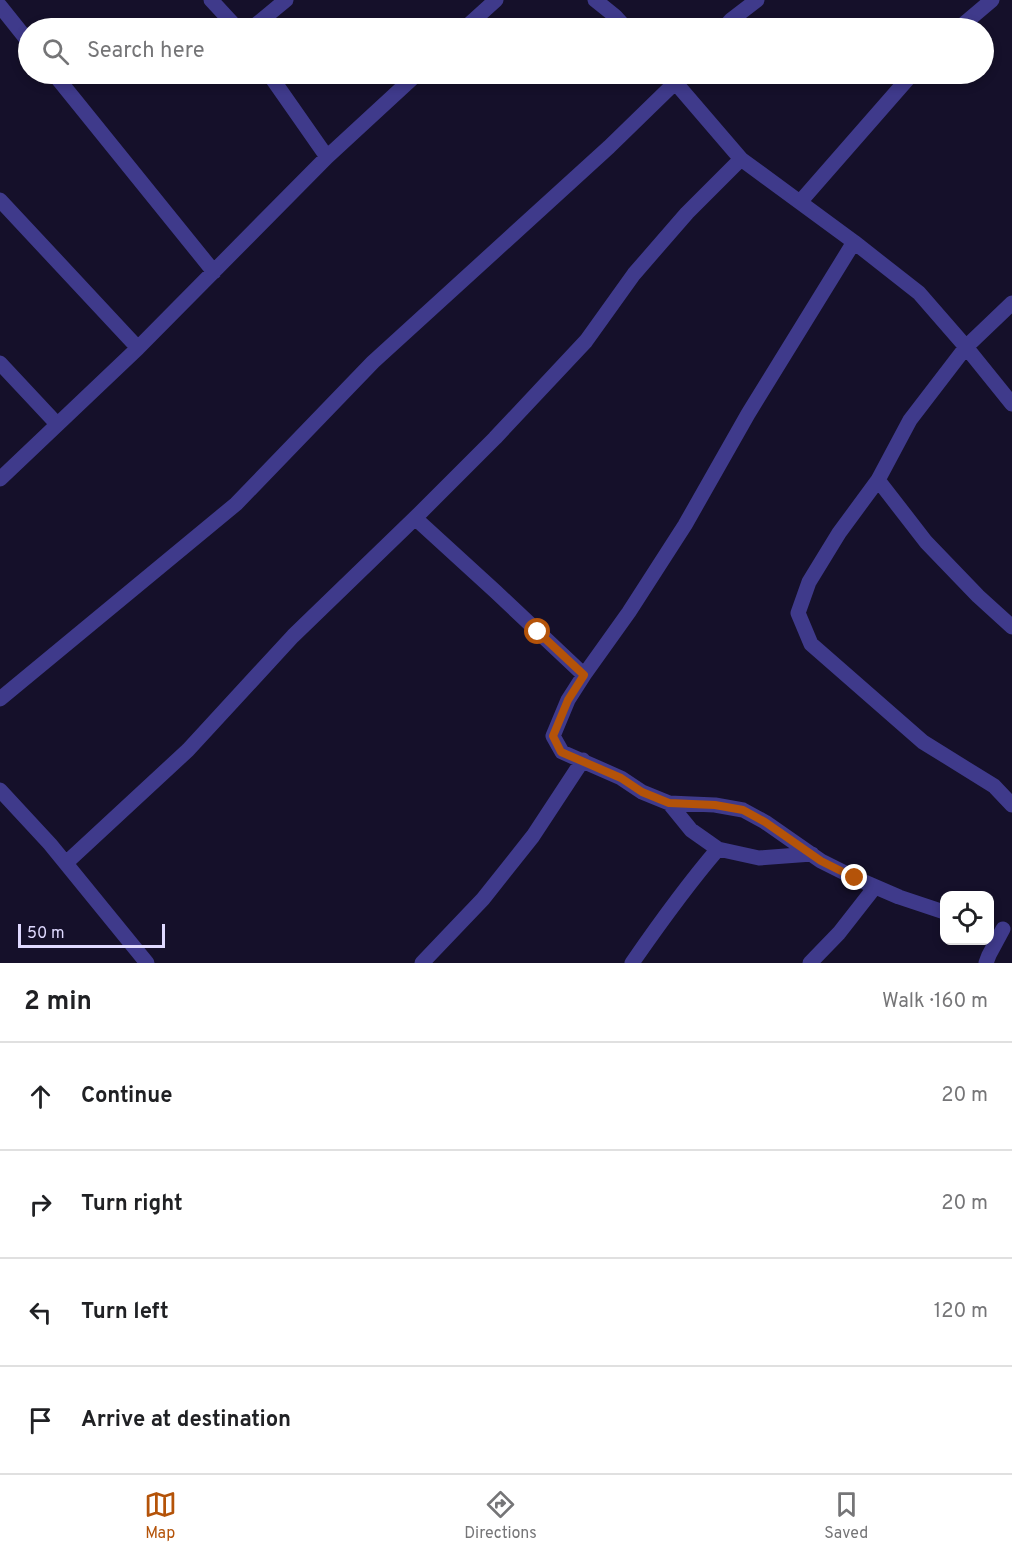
<!DOCTYPE html>
<meta charset="utf-8">
<style>
:root{--surface:#fff;--page:#f2f2f2;--text:#202124;--muted:#757577;--line:#e0e0e0;--accent:#b45309}
body{margin:0;font-family:Overpass,sans-serif;background:var(--page);color:var(--text)}
.controls{position:absolute;right:18px;bottom:18px;display:grid;overflow:hidden;border-radius:12px;box-shadow:0 3px 9px #0003}
.controls button{width:54px;height:54px;display:grid;place-items:center;padding:0;border:0;border-bottom:2px solid var(--line);background:var(--surface);color:var(--text);font:30px sans-serif}
.scale{position:absolute;left:18px;bottom:15px;width:147px;box-sizing:border-box;padding-left:6px;border:3px solid #dfd9ff;border-top:0;font-size:16px;line-height:21px;white-space:nowrap;color:#dfd9ff;-webkit-text-stroke:4px #15102a;paint-order:stroke}
.stop{position:absolute;width:18px;height:18px;margin:-14px;border:4px solid #b45309;border-radius:50%;background:#fff}
.stop.end{background:#b45309;border-color:#fff;box-shadow:0 2px 6px #0008}
.list{margin:0;padding:0;list-style:none}
h2{display:flex;justify-content:space-between;align-items:center;height:78px;margin:0;padding:0 24px;font-size:26px}
h2 small{font-size:20px;font-weight:400;color:var(--muted)}
.list li{display:grid;grid-template-columns:39px 1fr auto;gap:18px;align-items:center;box-sizing:border-box;height:108px;padding:0 24px;border-top:2px solid var(--line)}
.list b{display:block;font-size:22px;white-space:nowrap}
.list em{font-size:20px;font-style:normal;color:var(--muted)}
.icon{flex:none;width:33px;height:33px;fill:none;stroke:currentColor;stroke-width:2;stroke-linecap:round;stroke-linejoin:round}
.map{position:relative;flex:none;width:1012px;height:963px;overflow:hidden}
.search{position:absolute;background:var(--surface);box-shadow:0 3px 9px #0003;left:18px;right:18px;top:18px;height:66px;display:flex;align-items:center;gap:15px;box-sizing:border-box;padding:0 21px;border-radius:33px;color:var(--muted);font-size:22px}
.sheet{height:510px;background:var(--surface)}
nav{display:flex;justify-content:space-around;align-items:center;box-sizing:border-box;height:84px;border-top:2px solid var(--line);background:var(--surface);font-size:16px;color:var(--muted)}
nav a{display:grid;justify-items:center;gap:3px}
nav .on{color:var(--accent)}
.map>svg:first-child{display:block}
.lines{fill:none;stroke-linecap:round;stroke-linejoin:round}
.street{stroke:#3f3a8b;stroke-width:15}
.route{stroke:#b45309;stroke-width:8}
</style>
<div class="map">
<svg width="1012" height="963" viewBox="0 0 1012 963">
<rect width="100%" height="100%" fill="#15102a"/>
<g class="lines">
<!-- street -->
<path class="street" d="M211,0l26,28
M595,0l20,16 11,12
M0,6l28,35
M252,28l34,-28
M465,28l31,-28
M724,28l7,-8 26,-20
M959,28l33,-28
M54,74l160,198
M269,74l58,83
M668,74l73,85 113,83 65,51 47,54 46,57
M0,200l138,148
M800,202l112,-128
M854,242l-106,172 -63,111 -56,87 -45,63 -16,25 -15,36 9,16 59,26 21,14 27,11 46,2 28,5 22,12 56,39 34,17 44,19 45,15
M1012,303l-46,44 -56,73 -32,60 -39,53 -30,49 -11,31 13,31 112,98 71,44 18,19
M0,363l57,61
M0,479l138,-131 189,-191 90,-83
M878,480l48,62 52,54 34,31
M415,518l81,74 88,83
M0,699l236,-195 137,-142 236,-215 75,-73
M0,790l50,54 97,119
M669,803l22,27 27,19 41,9 53,-4
M66,863l122,-113 105,-114 122,-118 80,-80 91,-97 48,-67 53,-61 54,-54
M422,963l61,-64 50,-63 50,-76
M632,963c27,-39 55,-78 86,-114
M810,963l29,-30 36,-46
M986,963l3,-8 14,-26"/>
</g>
<g class="lines">
<!-- route -->
<path class="route" d="M538,632l46,43 -16,25 -15,36 8,16 60,26 21,14 27,11 46,2 28,5 22,12 56,39 34,17"/>
</g>
</svg>
<div class="controls">
<button><svg class="icon" aria-label="locate" viewBox="0 0 24 24"><circle cx="12" cy="12" r="6"/><path d="M12 2v4M12 18v4M2 12h4M18 12h4"/></svg></button>
</div>
<div class="scale">50 m</div>
<div class="stop" style="left:538px;top:632px"></div>
<div class="stop end" style="left:855px;top:878px"></div>
<div class="search"><svg class="icon" aria-label="search" viewBox="0 0 24 24"><circle cx="10" cy="10" r="6"/><path d="M15 15l6 6"/></svg>Search here</div>
</div>
<section class="sheet">
<h2>2 min<small>Walk · 160 m</small></h2>
<ul class="list">
<li><svg class="icon" aria-label="ahead" viewBox="0 0 24 24"><path d="M12 20V5M6 11l6-6 6 6"/></svg><div><b>Continue</b></div><em>20 m</em></li>
<li><svg class="icon" aria-label="right" viewBox="0 0 24 24"><path d="M7 20v-9h11M14 6l5 5-5 5"/></svg><div><b>Turn right</b></div><em>20 m</em></li>
<li><svg class="icon" aria-label="left" viewBox="0 0 24 24"><path d="M17 20v-9H6M10 6l-5 5 5 5"/></svg><div><b>Turn left</b></div><em>120 m</em></li>
<li><svg class="icon" aria-label="arrive" viewBox="0 0 24 24"><path d="M6 21V4h12l-3 4 3 4H6"/></svg><div><b>Arrive at destination</b></div></li>
</ul>
</section>
<nav>
<a class="on"><svg class="icon" aria-label="map" viewBox="0 0 24 24"><path d="M3 6l6-2 6 2 6-2v14l-6 2-6-2-6 2zM9 4v14M15 6v14"/></svg>Map</a>
<a><svg class="icon" aria-label="directions" viewBox="0 0 24 24"><path d="M12 3l9 9-9 9-9-9zM9 14v-3h6M13 9l2 2-2 2"/></svg>Directions</a>
<a><svg class="icon" aria-label="saved" viewBox="0 0 24 24"><path d="M7 4h10v16l-5-4-5 4z"/></svg>Saved</a>
</nav>
